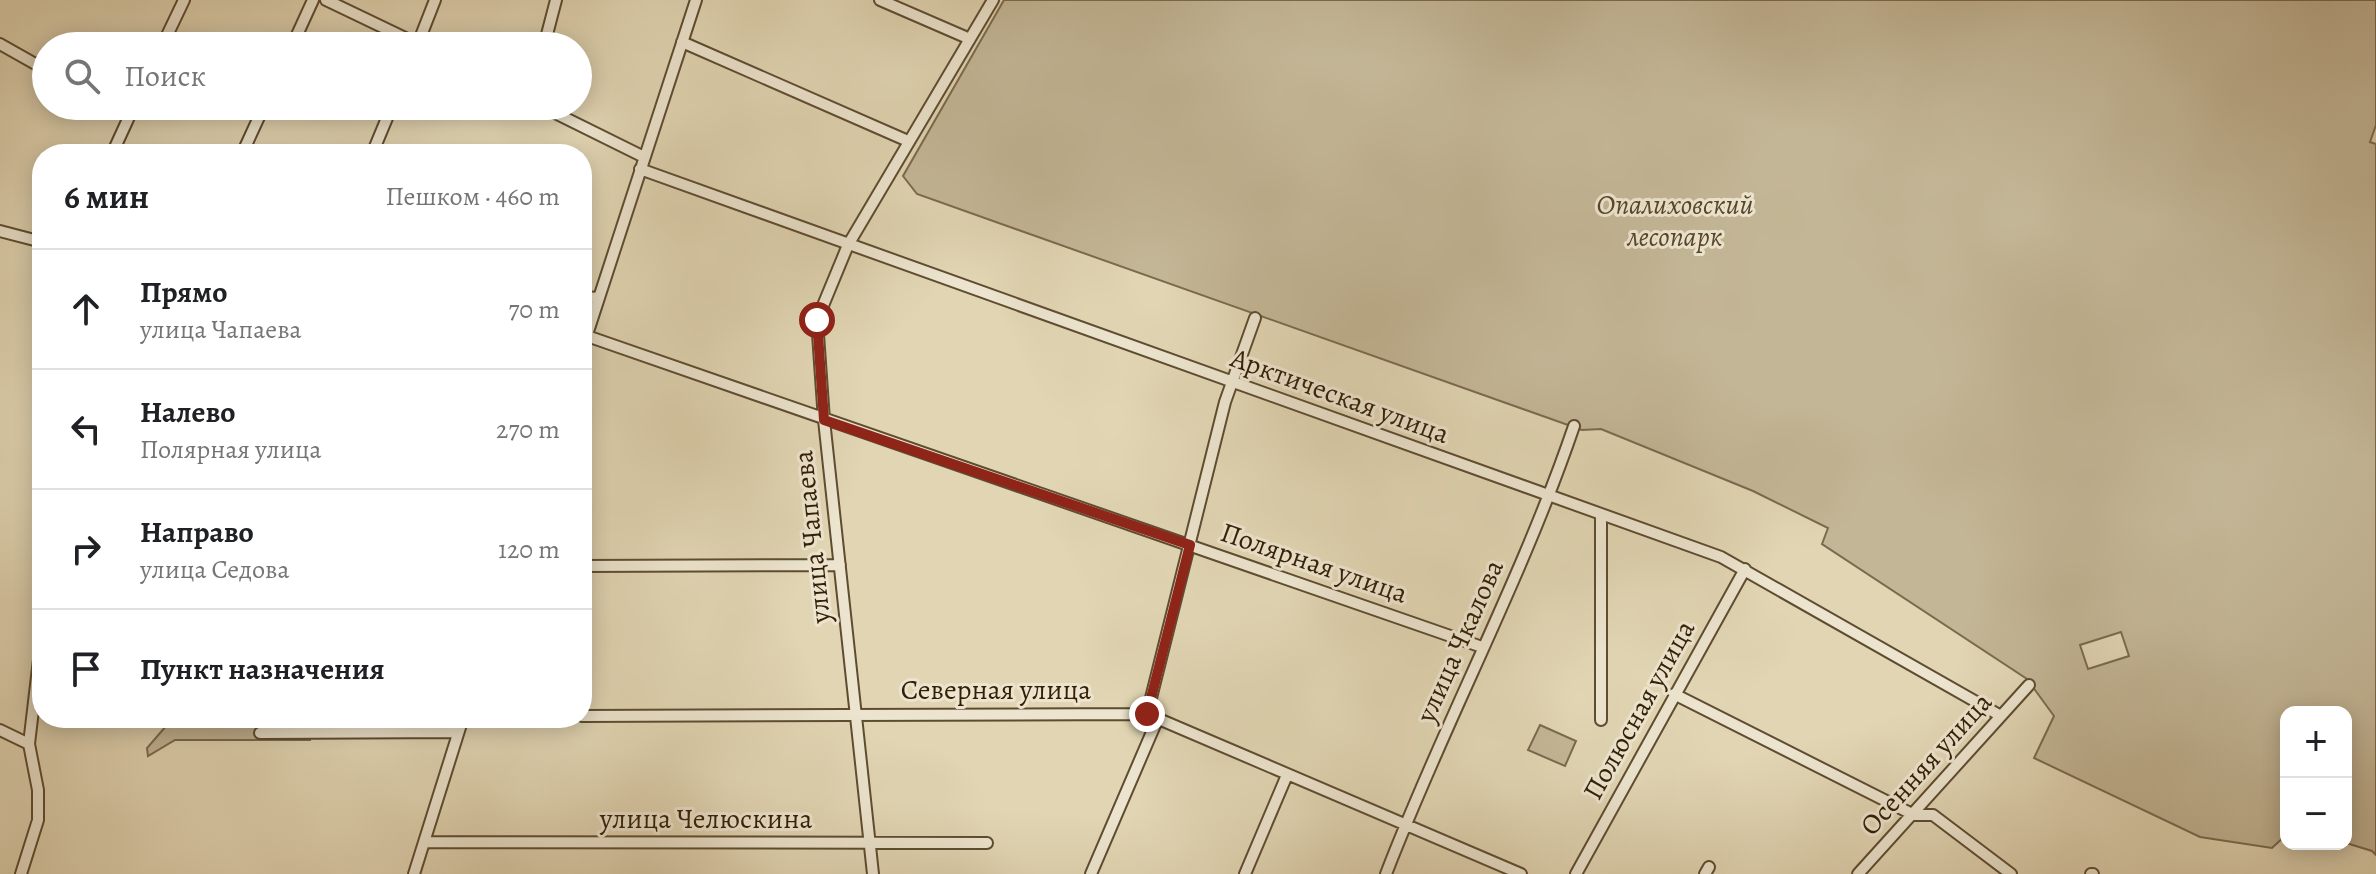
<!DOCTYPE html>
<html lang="ru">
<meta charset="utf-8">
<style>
:root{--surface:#fff;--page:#f2f2f2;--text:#202124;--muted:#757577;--line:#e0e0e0}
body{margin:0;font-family:Alegreya,serif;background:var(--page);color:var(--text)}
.controls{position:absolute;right:24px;bottom:24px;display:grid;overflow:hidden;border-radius:16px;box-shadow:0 4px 20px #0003}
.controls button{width:72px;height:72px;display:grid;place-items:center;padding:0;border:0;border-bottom:2px solid var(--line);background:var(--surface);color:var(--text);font:40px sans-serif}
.stop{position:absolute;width:24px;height:24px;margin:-18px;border:6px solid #8f2418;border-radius:50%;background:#fff}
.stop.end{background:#8f2418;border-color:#fff;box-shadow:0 2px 8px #0008}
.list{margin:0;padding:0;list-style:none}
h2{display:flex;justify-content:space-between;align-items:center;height:104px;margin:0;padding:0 32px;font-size:34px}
h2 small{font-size:26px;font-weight:400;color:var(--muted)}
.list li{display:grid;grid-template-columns:52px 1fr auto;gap:24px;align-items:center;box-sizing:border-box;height:120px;padding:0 32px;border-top:2px solid var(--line)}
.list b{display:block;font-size:30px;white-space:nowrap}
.list p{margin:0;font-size:26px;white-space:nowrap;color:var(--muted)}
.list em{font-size:26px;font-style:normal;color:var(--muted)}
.icon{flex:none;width:44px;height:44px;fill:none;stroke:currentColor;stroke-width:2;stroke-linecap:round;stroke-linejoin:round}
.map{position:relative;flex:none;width:2376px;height:874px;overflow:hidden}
.search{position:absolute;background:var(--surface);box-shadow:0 4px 20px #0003;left:32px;top:32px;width:560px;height:88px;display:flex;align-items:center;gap:20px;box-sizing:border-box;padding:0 28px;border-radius:44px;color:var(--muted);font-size:30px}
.panel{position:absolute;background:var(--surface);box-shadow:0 4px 20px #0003;left:32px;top:144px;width:560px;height:584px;border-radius:32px}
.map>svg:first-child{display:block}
.green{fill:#c3b696;stroke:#7b6a4e;stroke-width:2;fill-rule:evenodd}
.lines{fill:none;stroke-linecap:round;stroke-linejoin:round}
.minor-casing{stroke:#5e4c31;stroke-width:14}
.minor{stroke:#ece4ce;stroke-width:10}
.route{stroke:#8f2418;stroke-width:10}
.labels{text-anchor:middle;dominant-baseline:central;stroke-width:6;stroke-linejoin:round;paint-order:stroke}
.park-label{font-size:28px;font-style:italic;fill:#57452a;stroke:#ece4ce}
.street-label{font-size:28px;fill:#331f06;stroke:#ece4ce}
</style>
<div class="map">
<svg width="2376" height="874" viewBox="0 0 2376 874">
<rect width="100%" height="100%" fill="#e1d5b3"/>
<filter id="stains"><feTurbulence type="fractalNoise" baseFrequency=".0025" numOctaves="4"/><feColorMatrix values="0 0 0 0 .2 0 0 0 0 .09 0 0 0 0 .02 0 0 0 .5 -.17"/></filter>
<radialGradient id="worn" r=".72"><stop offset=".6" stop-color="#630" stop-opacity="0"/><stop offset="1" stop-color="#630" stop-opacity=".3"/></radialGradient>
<!-- green -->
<path class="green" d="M1004,0h1372v125l-6,17 6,2v711l-4,-4 -26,-8v-131h-60v123l-14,13 -72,-11 -166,-79 20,-42 -27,-37 -205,-135 6,-16 -75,-37 -152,-62 -19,1 -665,-236 -14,-18zM2121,632l8,24 -41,13 -8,-24z
M173,718h81l5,4 51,2v16h-135l-27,16 -1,-8z
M1540,725l36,16 -11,25 -37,-16z"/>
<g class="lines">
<!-- minor casing -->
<g class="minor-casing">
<path id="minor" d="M326,0l96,46
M880,0l90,39
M682,42l226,99
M0,44l46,26
M162,46l22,-46
M292,46l21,-46
M417,46l18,-46
M544,46l12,-46
M113,106l17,9
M541,106l103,51
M112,154l22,-48
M242,154l22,-48
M372,154l20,-48
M640,169l1081,388 280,159
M0,231l42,11
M582,297l17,1
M587,336l895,311
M582,350l114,-350
M1601,515v205
M582,566l258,-1
M1674,694l240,121h19l78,59
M1147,714l78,-312 30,-84
M582,716l565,-2 374,160
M0,730l29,14
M260,733l198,-1
M424,842l563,1
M21,874l17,-54v-30l-9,-46 13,-110
M414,874l49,-156
M873,874l-49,-454 -7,-100 31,-75 145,-245
M1091,874l67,-156
M1245,874l42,-99
M1386,874c58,-151 136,-295 188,-448
M1576,874l169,-305
M1705,874l4,-7
M1858,874l171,-189
M2091,874h2"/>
</g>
<!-- minor -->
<use href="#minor" class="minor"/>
</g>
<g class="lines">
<!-- route -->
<path class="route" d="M817,320l7,100 366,125 -43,169"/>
</g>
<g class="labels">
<!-- park labels -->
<g class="park-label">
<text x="1675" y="205">Опалиховский<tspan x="1675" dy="32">лесопарк</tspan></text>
</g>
<!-- street labels -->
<g class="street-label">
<text transform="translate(1340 396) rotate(20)">Арктическая улица</text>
<text transform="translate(812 537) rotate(-96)">улица Чапаева</text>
<text transform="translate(1314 563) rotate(19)">Полярная улица</text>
<text transform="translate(1460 641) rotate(-66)">улица Чкалова</text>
<text x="996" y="690">Северная улица</text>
<text transform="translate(1639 710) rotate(-61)">Полюсная улица</text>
<text transform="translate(1926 764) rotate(-48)">Осенняя улица</text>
<text x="706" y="819">улица Челюскина</text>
</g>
</g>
<rect width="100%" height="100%" filter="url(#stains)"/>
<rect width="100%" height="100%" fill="url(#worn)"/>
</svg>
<div class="controls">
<button>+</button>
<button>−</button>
</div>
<div class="stop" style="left:817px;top:320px"></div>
<div class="stop end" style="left:1147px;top:714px"></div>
<div class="search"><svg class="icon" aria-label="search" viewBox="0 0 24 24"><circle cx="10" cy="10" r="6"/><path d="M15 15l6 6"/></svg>Поиск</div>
<section class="panel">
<h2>6 мин<small>Пешком · 460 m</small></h2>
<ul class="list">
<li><svg class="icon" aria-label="ahead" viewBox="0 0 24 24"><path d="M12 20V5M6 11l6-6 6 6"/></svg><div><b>Прямо</b><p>улица Чапаева</p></div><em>70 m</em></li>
<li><svg class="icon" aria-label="left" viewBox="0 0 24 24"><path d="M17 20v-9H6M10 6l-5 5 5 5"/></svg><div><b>Налево</b><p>Полярная улица</p></div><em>270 m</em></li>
<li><svg class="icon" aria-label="right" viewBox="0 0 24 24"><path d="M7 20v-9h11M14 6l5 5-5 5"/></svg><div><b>Направо</b><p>улица Седова</p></div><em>120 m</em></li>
<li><svg class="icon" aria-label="arrive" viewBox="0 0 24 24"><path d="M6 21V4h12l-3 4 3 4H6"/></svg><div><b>Пункт назначения</b></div></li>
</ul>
</section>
</div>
